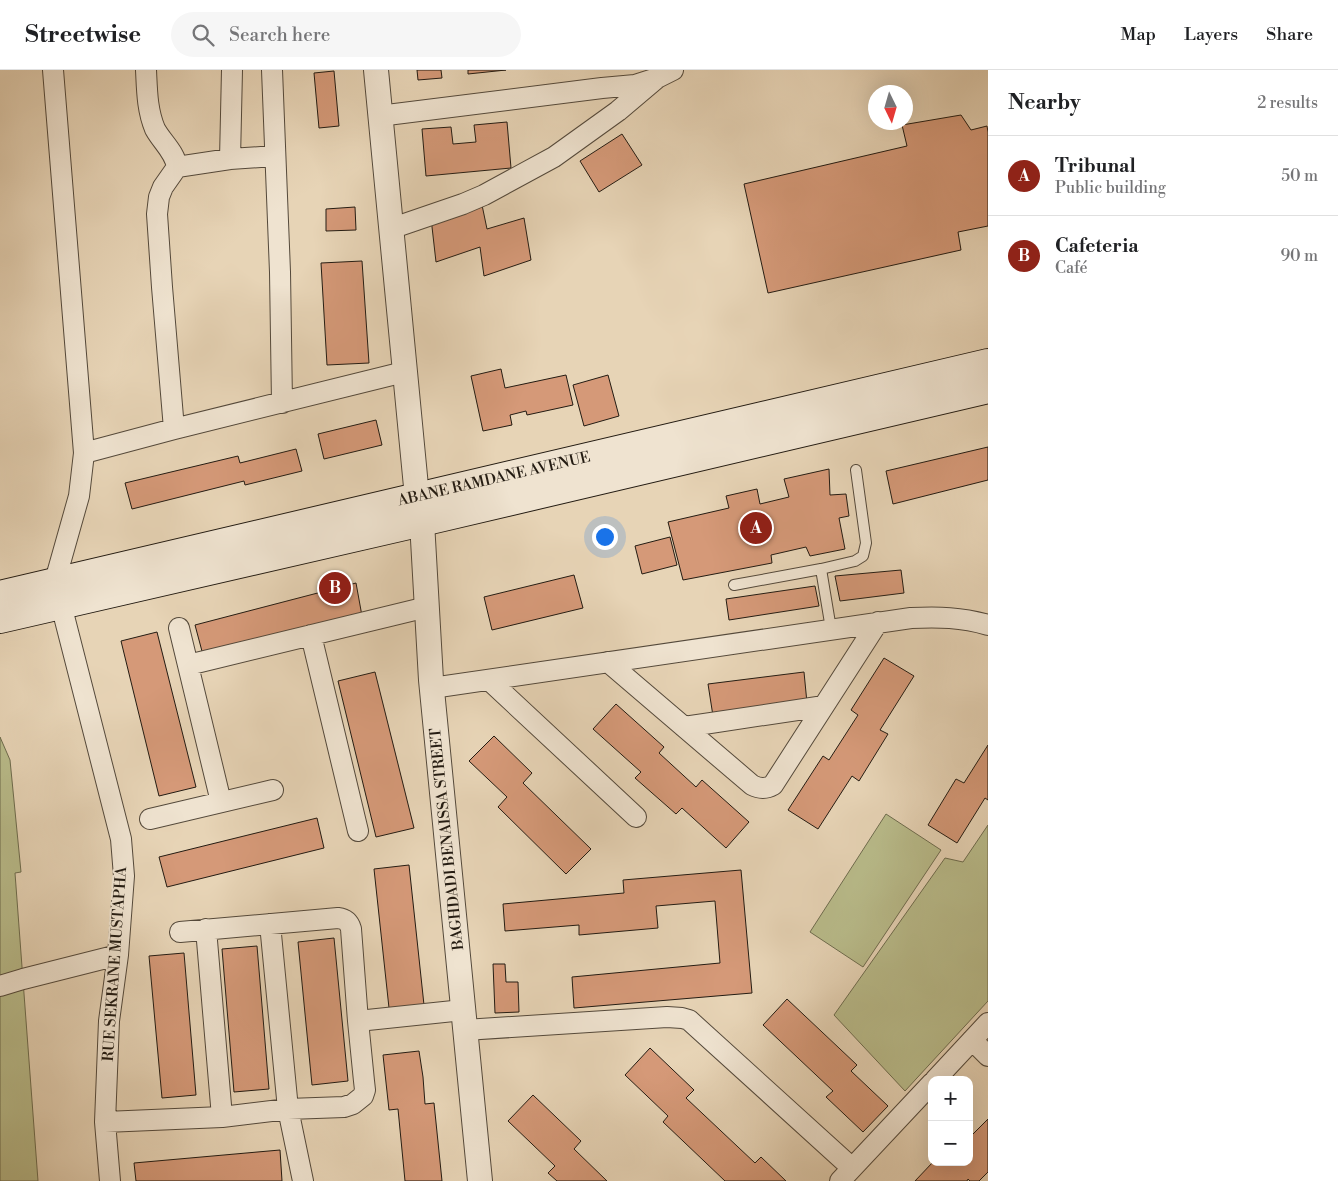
<!DOCTYPE html>
<meta charset="utf-8">
<style>
:root{--surface:#fff;--page:#f6f6f6;--text:#202124;--muted:#757577;--line:#e0e0e0;--accent:#8f2418}
body{margin:0;font-family:"Libre Bodoni",serif;background:var(--page);color:var(--text)}
.controls{position:absolute;right:15px;bottom:15px;display:grid;overflow:hidden;border-radius:10px;box-shadow:0 5px 20px #0002}
.controls button{width:45px;height:45px;display:grid;place-items:center;padding:0;border:0;border-bottom:1px solid var(--line);background:var(--surface);color:var(--text);font:25px sans-serif}
.compass{position:absolute;left:868px;top:15px;width:45px;height:45px;border-radius:50%;background:var(--surface);box-shadow:0 5px 20px #0002;rotate:175deg}
.you{position:absolute;left:604px;top:466px;width:18px;height:18px;margin:-12px;border:4px solid #fff;border-radius:50%;background:#1a73e8;box-shadow:0 0 0 8px #1a73e833}
.badge{display:grid;place-items:center;width:32px;height:32px;border-radius:50%;background:var(--accent);color:#fff;font-size:16px;font-weight:700}
.pin{position:absolute;translate:-50% -50%;border:2px solid #fff;box-shadow:0 1px 5px #0006}
.list{margin:0;padding:0;list-style:none}
h2{display:flex;justify-content:space-between;align-items:center;height:65px;margin:0;padding:0 20px;font-size:21px}
h2 small{font-size:16px;font-weight:400;color:var(--muted)}
.list li{display:grid;grid-template-columns:32px 1fr auto;gap:15px;align-items:center;box-sizing:border-box;height:80px;padding:0 20px;border-top:1px solid var(--line)}
.list b{display:block;font-size:19px;white-space:nowrap}
.list p{margin:0;font-size:16px;white-space:nowrap;color:var(--muted)}
.list em{font-size:16px;font-style:normal;color:var(--muted)}
.icon{flex:none;width:28px;height:28px;fill:none;stroke:currentColor;stroke-width:2;stroke-linecap:round;stroke-linejoin:round}
.map{position:relative;flex:none;width:988px;height:1111px;overflow:hidden}
header{display:flex;align-items:center;gap:30px;box-sizing:border-box;height:70px;padding:0 25px;background:var(--surface);border-bottom:1px solid var(--line)}
header strong{font-size:24px}
nav{display:flex;gap:28px;margin-inline-start:auto;font-size:18px}
.search{width:350px;height:45px;background:var(--page);display:flex;align-items:center;gap:12px;box-sizing:border-box;padding:0 18px;border-radius:28px;color:var(--muted);font-size:19px}
main{display:flex}
aside{flex:1;background:var(--surface)}
.map>svg:first-child{display:block}
.green{fill:#b9bc8b;stroke:#6e6c4e}
.building{fill:#d59978;stroke:#231b12}
.lines{fill:none;stroke-linecap:round;stroke-linejoin:round}
.service-casing{stroke:#54493b;stroke-width:12}
.minor-casing{stroke:#54493b;stroke-width:22}
.tertiary-casing{stroke:#54493b;stroke-width:26}
.secondary-casing{stroke:#231b12;stroke-width:30}
.service{stroke:#efe3d0;stroke-width:10}
.minor{stroke:#efe3d0;stroke-width:20}
.tertiary{stroke:#efe3d0;stroke-width:24}
.secondary{stroke:#efe3d0;stroke-width:28}
.labels{text-anchor:middle;dominant-baseline:central;stroke-width:4;stroke-linejoin:round;paint-order:stroke}
.street-label{font-size:15px;fill:#231b12;stroke:#efe3d0}
</style>
<header>
<strong>Streetwise</strong>
<div class="search"><svg class="icon" aria-label="search" viewBox="0 0 24 24"><circle cx="10" cy="10" r="6"/><path d="M15 15l6 6"/></svg>Search here</div>
<nav><a>Map</a><a>Layers</a><a>Share</a></nav>
</header>
<main>
<div class="map">
<svg width="988" height="1111" viewBox="0 0 988 1111">
<rect width="100%" height="100%" fill="#e7d4b6"/>
<filter id="stains"><feTurbulence type="fractalNoise" baseFrequency=".004" numOctaves="4"/><feColorMatrix values="0 0 0 0 .2 0 0 0 0 .09 0 0 0 0 .02 0 0 0 .5 -.17"/></filter>
<radialGradient id="worn" r=".72"><stop offset=".6" stop-color="#630" stop-opacity="0"/><stop offset="1" stop-color="#630" stop-opacity=".3"/></radialGradient>
<!-- green -->
<path class="green" d="M0,667l10,23 11,112 -6,1 23,308h-38z
M886,744l55,36 -78,117 -53,-35z
M988,755v176l-83,90 -71,-76 111,-157 18,4z"/>
<!-- building -->
<path class="building" d="M417,0h24l1,8 -24,2z
M468,0h38l-38,4z
M334,1l5,55 -20,2 -5,-55z
M961,45l10,15 16,-4 1,6v94l-30,6 3,18 -193,43 -24,-109 163,-38 -5,-21z
M507,52l4,46 -85,8 -4,-47 29,-2 2,17 23,-2 -2,-17z
M622,64l20,31 -43,27 -19,-31z
M482,135l5,24 37,-11 7,42 -47,16 -4,-29 -44,15 -5,-44z
M355,137l1,23 -30,1v-22z
M362,191l7,102 -42,2 -6,-102z
M501,299l4,19 61,-13 7,30 -46,10 -1,-4 -16,4 2,10 -29,6 -12,-55z
M608,305l11,41 -35,10 -11,-41z
M376,350l6,25 -58,14 -6,-25z
M988,377v33l-95,24 -7,-33z
M296,379l6,22 -57,14 -1,-4 -112,28 -7,-26 113,-27 2,7z
M829,399l1,26 16,-1 3,22 -10,2 6,31 -35,7 -4,-9 -35,8 1,8 -89,17 -15,-58 61,-14 -3,-12 31,-7 3,15 29,-7 -5,-18z
M670,467l7,28 -35,9 -7,-28z
M901,500l3,23 -64,8 -5,-25z
M574,505l9,33 -91,22 -8,-33z
M356,513l6,33 -159,39 -8,-30z
M815,516l4,20 -90,14 -3,-21z
M157,562l39,155 -37,9 -38,-155z
M884,588l30,18 -34,54 8,4 -29,47 -7,-5 -34,53 -30,-19 35,-54 6,4 29,-45 -7,-5z
M375,602l39,156 -38,9 -38,-156z
M804,602l3,31 -94,13 -5,-32z
M616,634l48,43 -5,6 37,34 6,-7 47,42 -23,26 -44,-40 -6,6 -41,-36 6,-6 -48,-43z
M494,666l38,37 -9,10 68,66 -25,25 -68,-67 9,-10 -38,-36z
M988,675v55l-3,-2 -28,45 -29,-18 28,-46 8,4z
M317,748l7,30 -157,39 -8,-30z
M409,795l15,140 -35,3 -15,-139z
M741,800l11,123 -178,15 -2,-31 148,-14 -5,-62 -59,5 2,22 -79,7v-10l-74,6 -2,-27 121,-11 -1,-13z
M334,868l14,143 -36,4 -14,-143z
M257,876l12,143 -35,3 -12,-143z
M184,883l12,142 -34,3 -13,-142z
M493,894h12l1,18h12l1,30 -24,1z
M787,929l70,66 -6,6 37,35 -25,26 -37,-35 7,-6 -70,-66z
M650,978l44,42 -8,8 69,65 6,-6 25,24h-61l-62,-59 5,-6 -43,-41z
M419,981l4,26 2,27 9,-1 8,78h-37l-7,-72 -9,1 -6,-55z
M533,1025l48,46 -7,8 33,32h-50l-9,-8 7,-7 -47,-45z
M988,1049v53l-9,9h-9l-2,-2 -1,2h-52l18,-19h36v-24z
M280,1080l2,31h-146l-2,-18z"/>
<g class="lines">
<!-- service casing -->
<g class="service-casing">
<path id="service" d="M821,499l10,60
M734,515l87,-16 34,-8 8,-5 3,-13 -10,-73"/>
</g>
<!-- minor casing -->
<g class="minor-casing">
<path id="minor" d="M53,0l31,383 -5,43 -24,85 66,258 3,37 -6,79 -9,66 -4,101 5,59
M146,0c1,20 1,40 9,59 7,13 20,23 22,38l-14,20 -4,10 -2,17 5,73 12,142
M272,0l8,202 2,131
M379,46l223,-28 33,-3 22,-7 16,-8
M230,89l2,-89
M177,97l53,-8 45,-3
M390,159l73,-25 21,-9 70,-38 64,-46 39,-33
M84,383l90,-24 230,-57
M179,558l42,174
M311,565l47,196
M608,592l144,123c8,4 14,4 21,0l105,-163
M188,595l239,-58
M489,610l147,137
M432,618l479,-70c28,-1 50,-1 77,7
M684,657l140,-21
M150,749l123,-29
M270,854l18,185 15,72
M206,859l16,188
M0,916l23,-7 95,-24
M358,951l105,-11
M465,960l202,-13 15,1 7,2 163,148
M972,970l16,16
M935,1010l53,-57
M105,1052l117,-5 66,-8 56,-2 9,-3 10,-8 2,-6 -1,-9 -6,-60 -7,-92c-2,-7 -5,-10 -13,-11l-158,14
M840,1111l92,-98"/>
</g>
<!-- tertiary casing -->
<g class="tertiary-casing">
<path id="tertiary" d="M376,0l41,427 5,25 9,158 49,501"/>
</g>
<!-- secondary casing -->
<g class="secondary-casing">
<path id="secondary" d="M0,525l988,-232
M0,549l422,-97 566,-133"/>
</g>
<!-- service -->
<use href="#service" class="service"/>
<!-- minor -->
<use href="#minor" class="minor"/>
<!-- tertiary -->
<use href="#tertiary" class="tertiary"/>
<!-- secondary -->
<use href="#secondary" class="secondary"/>
</g>
<g class="labels">
<!-- street labels -->
<g class="street-label">
<text transform="translate(494 409) rotate(-13)">ABANE RAMDANE AVENUE</text>
<text transform="translate(447 769) rotate(-96)">BAGHDADI BENAISSA STREET</text>
<text transform="translate(115 894) rotate(-86)">RUE SEKRANE MUSTAPHA</text>
</g>
</g>
<rect width="100%" height="100%" filter="url(#stains)"/>
<rect width="100%" height="100%" fill="url(#worn)"/>
</svg>
<div class="controls">
<button>+</button>
<button>−</button>
</div>
<svg class="compass" viewBox="-18 -18 36 36"><path d="M0-13l5 13h-10z" fill="#e53935"/><path d="M0 13l5-13h-10z" fill="#757577"/></svg>
<div class="you"></div>
<div class="pin badge" style="left:756px;top:458px">A</div>
<div class="pin badge" style="left:335px;top:518px">B</div>
</div>
<aside>
<h2>Nearby<small>2 results</small></h2>
<ul class="list">
<li><span class="badge">A</span><div><b>Tribunal</b><p>Public building</p></div><em>50 m</em></li>
<li><span class="badge">B</span><div><b>Cafeteria</b><p>Café</p></div><em>90 m</em></li>
</ul>
</aside>
</main>
